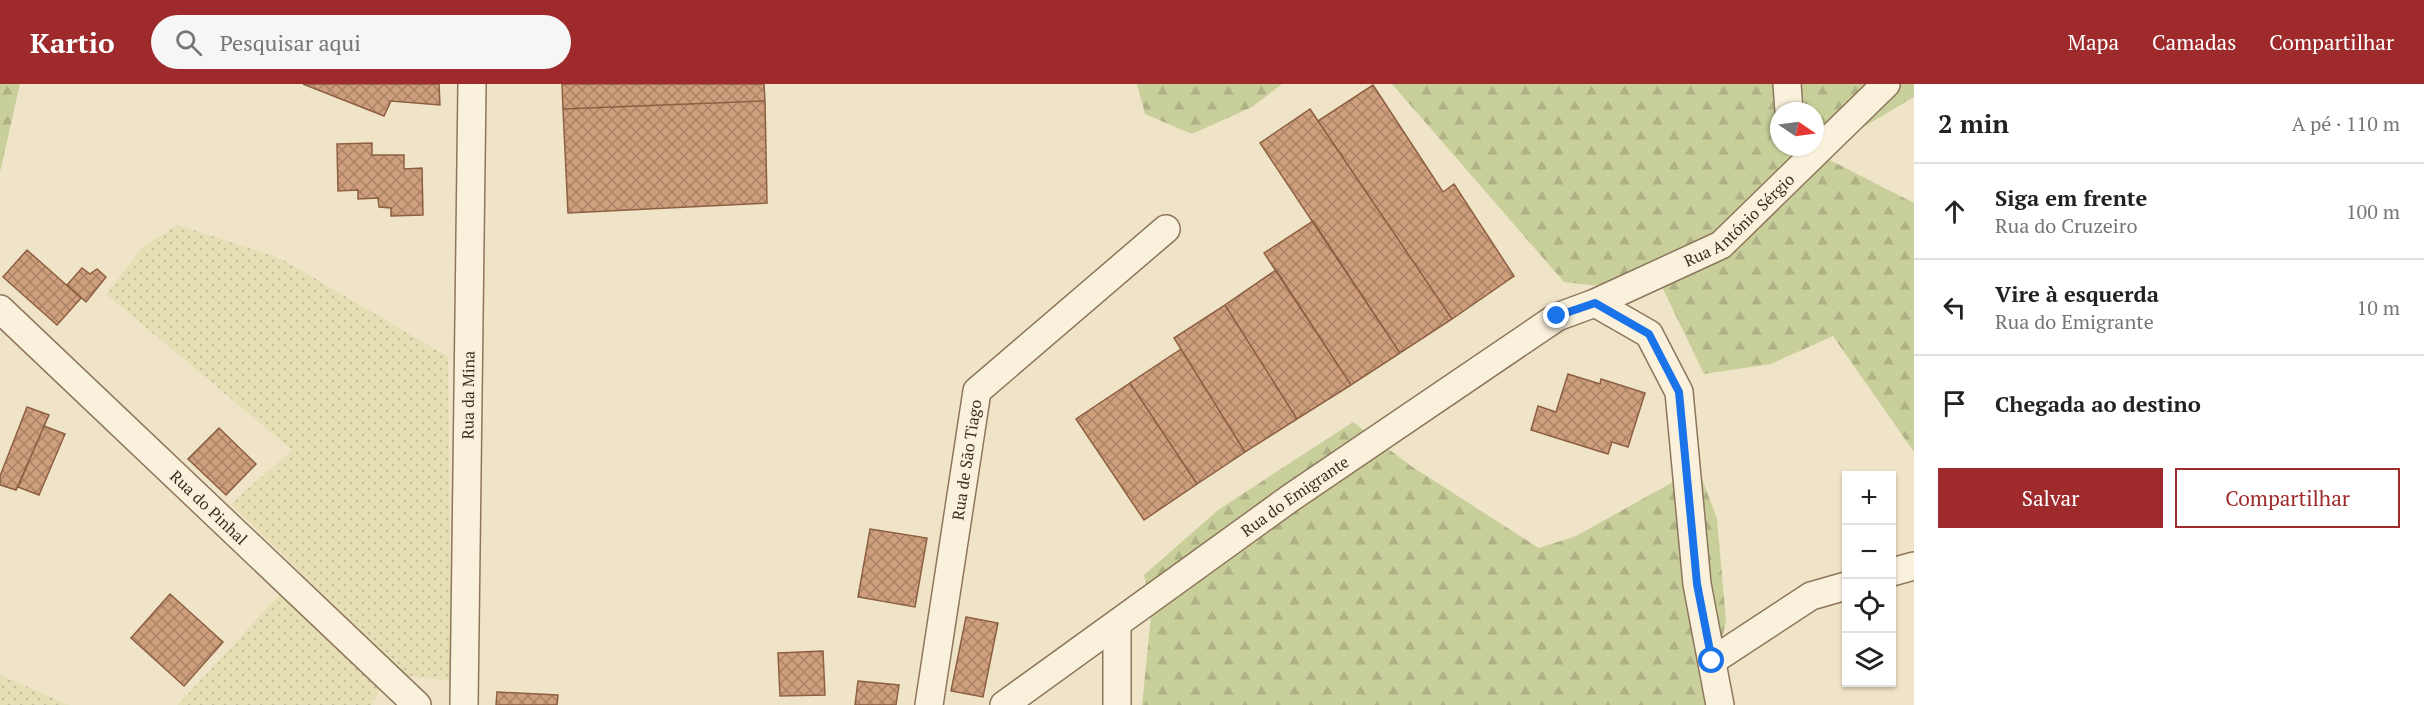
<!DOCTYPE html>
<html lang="pt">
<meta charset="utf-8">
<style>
:root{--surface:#fff;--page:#f6f6f6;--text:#222;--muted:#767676;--line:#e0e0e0;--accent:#9e2a2b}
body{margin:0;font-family:"PT Serif",serif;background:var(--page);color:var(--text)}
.controls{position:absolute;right:18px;bottom:18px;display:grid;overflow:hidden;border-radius:0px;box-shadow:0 2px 4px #0004}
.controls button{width:54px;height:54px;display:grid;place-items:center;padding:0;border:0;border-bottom:2px solid var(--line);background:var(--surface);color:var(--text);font:30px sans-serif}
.compass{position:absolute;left:1770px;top:18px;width:54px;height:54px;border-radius:50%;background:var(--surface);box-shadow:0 2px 4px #0004;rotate:103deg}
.stop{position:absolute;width:18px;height:18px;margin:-14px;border:4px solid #1a73e8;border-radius:50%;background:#fff}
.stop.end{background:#1a73e8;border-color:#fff;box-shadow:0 2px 6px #0008}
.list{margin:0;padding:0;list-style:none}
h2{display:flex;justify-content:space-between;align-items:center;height:78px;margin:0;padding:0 24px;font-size:26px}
h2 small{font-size:20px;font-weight:400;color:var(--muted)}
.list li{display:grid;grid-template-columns:39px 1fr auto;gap:18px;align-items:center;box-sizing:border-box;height:96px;padding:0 24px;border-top:2px solid var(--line)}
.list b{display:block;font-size:22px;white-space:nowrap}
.list p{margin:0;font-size:20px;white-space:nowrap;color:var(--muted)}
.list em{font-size:20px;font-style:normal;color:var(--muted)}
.actions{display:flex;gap:12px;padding:18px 24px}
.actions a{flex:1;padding:14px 0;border:2px solid var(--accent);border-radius:0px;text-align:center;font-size:21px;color:var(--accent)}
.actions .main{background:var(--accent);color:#fff}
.icon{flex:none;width:33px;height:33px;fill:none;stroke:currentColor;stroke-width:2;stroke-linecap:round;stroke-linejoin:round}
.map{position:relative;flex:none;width:1914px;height:621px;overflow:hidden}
header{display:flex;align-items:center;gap:36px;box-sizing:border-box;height:84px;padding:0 30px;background:var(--accent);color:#fff}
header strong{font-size:28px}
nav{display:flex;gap:33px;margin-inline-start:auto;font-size:21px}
.search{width:420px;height:54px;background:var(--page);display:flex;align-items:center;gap:15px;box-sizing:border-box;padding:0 21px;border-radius:33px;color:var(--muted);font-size:22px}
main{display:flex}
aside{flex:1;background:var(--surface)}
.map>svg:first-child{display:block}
.farmland{fill:url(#farmland-dots)}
.forest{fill:url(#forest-firs);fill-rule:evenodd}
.building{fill:url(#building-cross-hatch);stroke:#8d5f41;stroke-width:1.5}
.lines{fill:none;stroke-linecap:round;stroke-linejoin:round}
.street-casing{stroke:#8d765c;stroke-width:30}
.street{stroke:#faf1dc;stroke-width:27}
.route{stroke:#1a73e8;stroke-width:8}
.labels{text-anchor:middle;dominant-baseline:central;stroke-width:6;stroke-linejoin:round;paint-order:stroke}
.street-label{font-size:16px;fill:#3d2e20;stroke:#f7eed8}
</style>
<header>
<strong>Kartio</strong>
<div class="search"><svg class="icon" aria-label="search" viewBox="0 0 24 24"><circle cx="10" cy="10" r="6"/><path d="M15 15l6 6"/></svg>Pesquisar aqui</div>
<nav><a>Mapa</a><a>Camadas</a><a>Compartilhar</a></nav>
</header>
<main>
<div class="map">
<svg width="1914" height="621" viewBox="0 0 1914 621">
<defs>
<pattern id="farmland-dots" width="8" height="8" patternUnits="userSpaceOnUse" patternTransform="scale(1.5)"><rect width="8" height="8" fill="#e6deb5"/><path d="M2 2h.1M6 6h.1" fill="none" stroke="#c6bf9b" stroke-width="1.8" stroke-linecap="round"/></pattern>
<pattern id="forest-firs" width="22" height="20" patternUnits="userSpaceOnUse" patternTransform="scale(1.5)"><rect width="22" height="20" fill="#c9cf9b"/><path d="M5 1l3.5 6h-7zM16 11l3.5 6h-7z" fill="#aeb285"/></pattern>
<pattern id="building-cross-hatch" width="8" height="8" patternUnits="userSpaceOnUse" patternTransform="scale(1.5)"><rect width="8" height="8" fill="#cf9f7d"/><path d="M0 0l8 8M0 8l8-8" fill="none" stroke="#a98266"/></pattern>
</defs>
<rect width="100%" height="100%" fill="#f0e4c8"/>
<!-- farmland -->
<path class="farmland" d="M178,141l104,34 166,98 3,324 -61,-7 -19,31h-193l122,-133 -69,-68 61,-54 -186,-156 38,-48z
M0,591l69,30h-69z"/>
<!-- forest -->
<path class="forest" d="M0,0h20l-20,88z
M1137,0h145l-30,23 -60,27 -47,-20z
M1392,0h522v13l-96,57 96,49v249l-81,-116 -62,28 -67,10 -53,-110 -52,22 -35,-4zM1779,27h36v36h-36z
M1353,338l58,44 128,82 37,-12 122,-68 19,51 9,102 -19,84h-565l10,-99 -8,-31 74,-65z"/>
<!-- building -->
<path class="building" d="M303,0h136l1,21 -49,-4 -7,15z
M562,0h202l1,17 -202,8z
M1373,1l70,107 11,-8 60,92 -62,43 -134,-198z
M765,17l2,102 -199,10 -5,-104z
M1310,25l142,210 -52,34 -140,-210z
M372,59v12h32v14l18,-1 1,47 -32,1v-8l-12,-1 -1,-9 -20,1v-9l-20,1 -1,-47z
M1313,137l87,132 -49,32 -87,-132z
M27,166l54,48 -24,27 -54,-48z
M82,184l8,6 7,-5 9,8 -20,25 -19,-17z
M1276,186l75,115 -54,34 -72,-114z
M1225,221l72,114 -52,33 -71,-114z
M1181,265l64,103 -48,32 -67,-101z
M1568,290l32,10 1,-5 44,14 -17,54 -16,-5 -4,12 -77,-24 7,-24 18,6z
M1130,299l67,101 -53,36 -68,-101z
M27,323l22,8 -33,75 -16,-5v-9z
M44,342l21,8 -26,61 -21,-8z
M219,344l37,36 -30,31 -38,-36z
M870,445l57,9 -12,69 -57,-10z
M170,510l53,48 -39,44 -53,-48z
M966,533l32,6 -15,74 -32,-6z
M823,567l2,44 -45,1 -2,-43z
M858,597l41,4 -3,20h-41z
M497,608l61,3 -1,10h-61z"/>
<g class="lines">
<!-- street casing -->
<g class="street-casing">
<g id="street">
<path d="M1787,0l2,27"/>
<path d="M1595,219l54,31 30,58 18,192 23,121"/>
<path id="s1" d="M0,225l417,396"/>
<path d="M1892,488l22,-6"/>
<path d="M1712,577l99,-65 35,-10"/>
<path id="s2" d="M464,621l8,-621"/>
<path id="s3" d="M929,621l48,-314 189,-162"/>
<path id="s4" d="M1004,621l285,-206 268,-182 38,-14 126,-58 165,-161"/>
<path d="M1117,621v-81"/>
</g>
</g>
<!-- street -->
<use href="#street" class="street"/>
</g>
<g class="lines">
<!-- route -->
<path class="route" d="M1557,232l38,-13 54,31 30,58 18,192 15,77"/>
</g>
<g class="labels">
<!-- street labels -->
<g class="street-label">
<text stroke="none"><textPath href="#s4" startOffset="884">Rua António Sérgio</textPath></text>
<text stroke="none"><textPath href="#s2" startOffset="310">Rua da Mina</textPath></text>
<text stroke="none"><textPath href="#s3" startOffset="248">Rua de São Tiago</textPath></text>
<text stroke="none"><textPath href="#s4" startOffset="358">Rua do Emigrante</textPath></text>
<text stroke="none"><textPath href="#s1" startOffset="288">Rua do Pinhal</textPath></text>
</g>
</g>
</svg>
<div class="controls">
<button>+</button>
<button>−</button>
<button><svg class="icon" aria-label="locate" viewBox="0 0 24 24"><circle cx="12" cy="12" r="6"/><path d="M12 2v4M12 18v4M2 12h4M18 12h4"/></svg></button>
<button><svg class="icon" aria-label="layers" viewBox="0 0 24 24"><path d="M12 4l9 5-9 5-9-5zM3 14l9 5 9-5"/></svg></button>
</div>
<svg class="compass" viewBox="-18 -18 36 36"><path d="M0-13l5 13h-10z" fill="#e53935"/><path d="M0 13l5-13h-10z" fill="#767676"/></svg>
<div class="stop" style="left:1712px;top:577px"></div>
<div class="stop end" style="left:1557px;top:232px"></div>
</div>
<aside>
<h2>2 min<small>A pé · 110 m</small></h2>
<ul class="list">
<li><svg class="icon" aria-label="ahead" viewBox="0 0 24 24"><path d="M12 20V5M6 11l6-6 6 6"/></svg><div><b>Siga em frente</b><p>Rua do Cruzeiro</p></div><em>100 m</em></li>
<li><svg class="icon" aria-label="left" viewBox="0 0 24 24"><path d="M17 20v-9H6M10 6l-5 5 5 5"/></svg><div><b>Vire à esquerda</b><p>Rua do Emigrante</p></div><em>10 m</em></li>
<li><svg class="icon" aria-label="arrive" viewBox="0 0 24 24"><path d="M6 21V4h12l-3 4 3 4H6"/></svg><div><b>Chegada ao destino</b></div></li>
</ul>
<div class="actions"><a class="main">Salvar</a><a>Compartilhar</a></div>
</aside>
</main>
